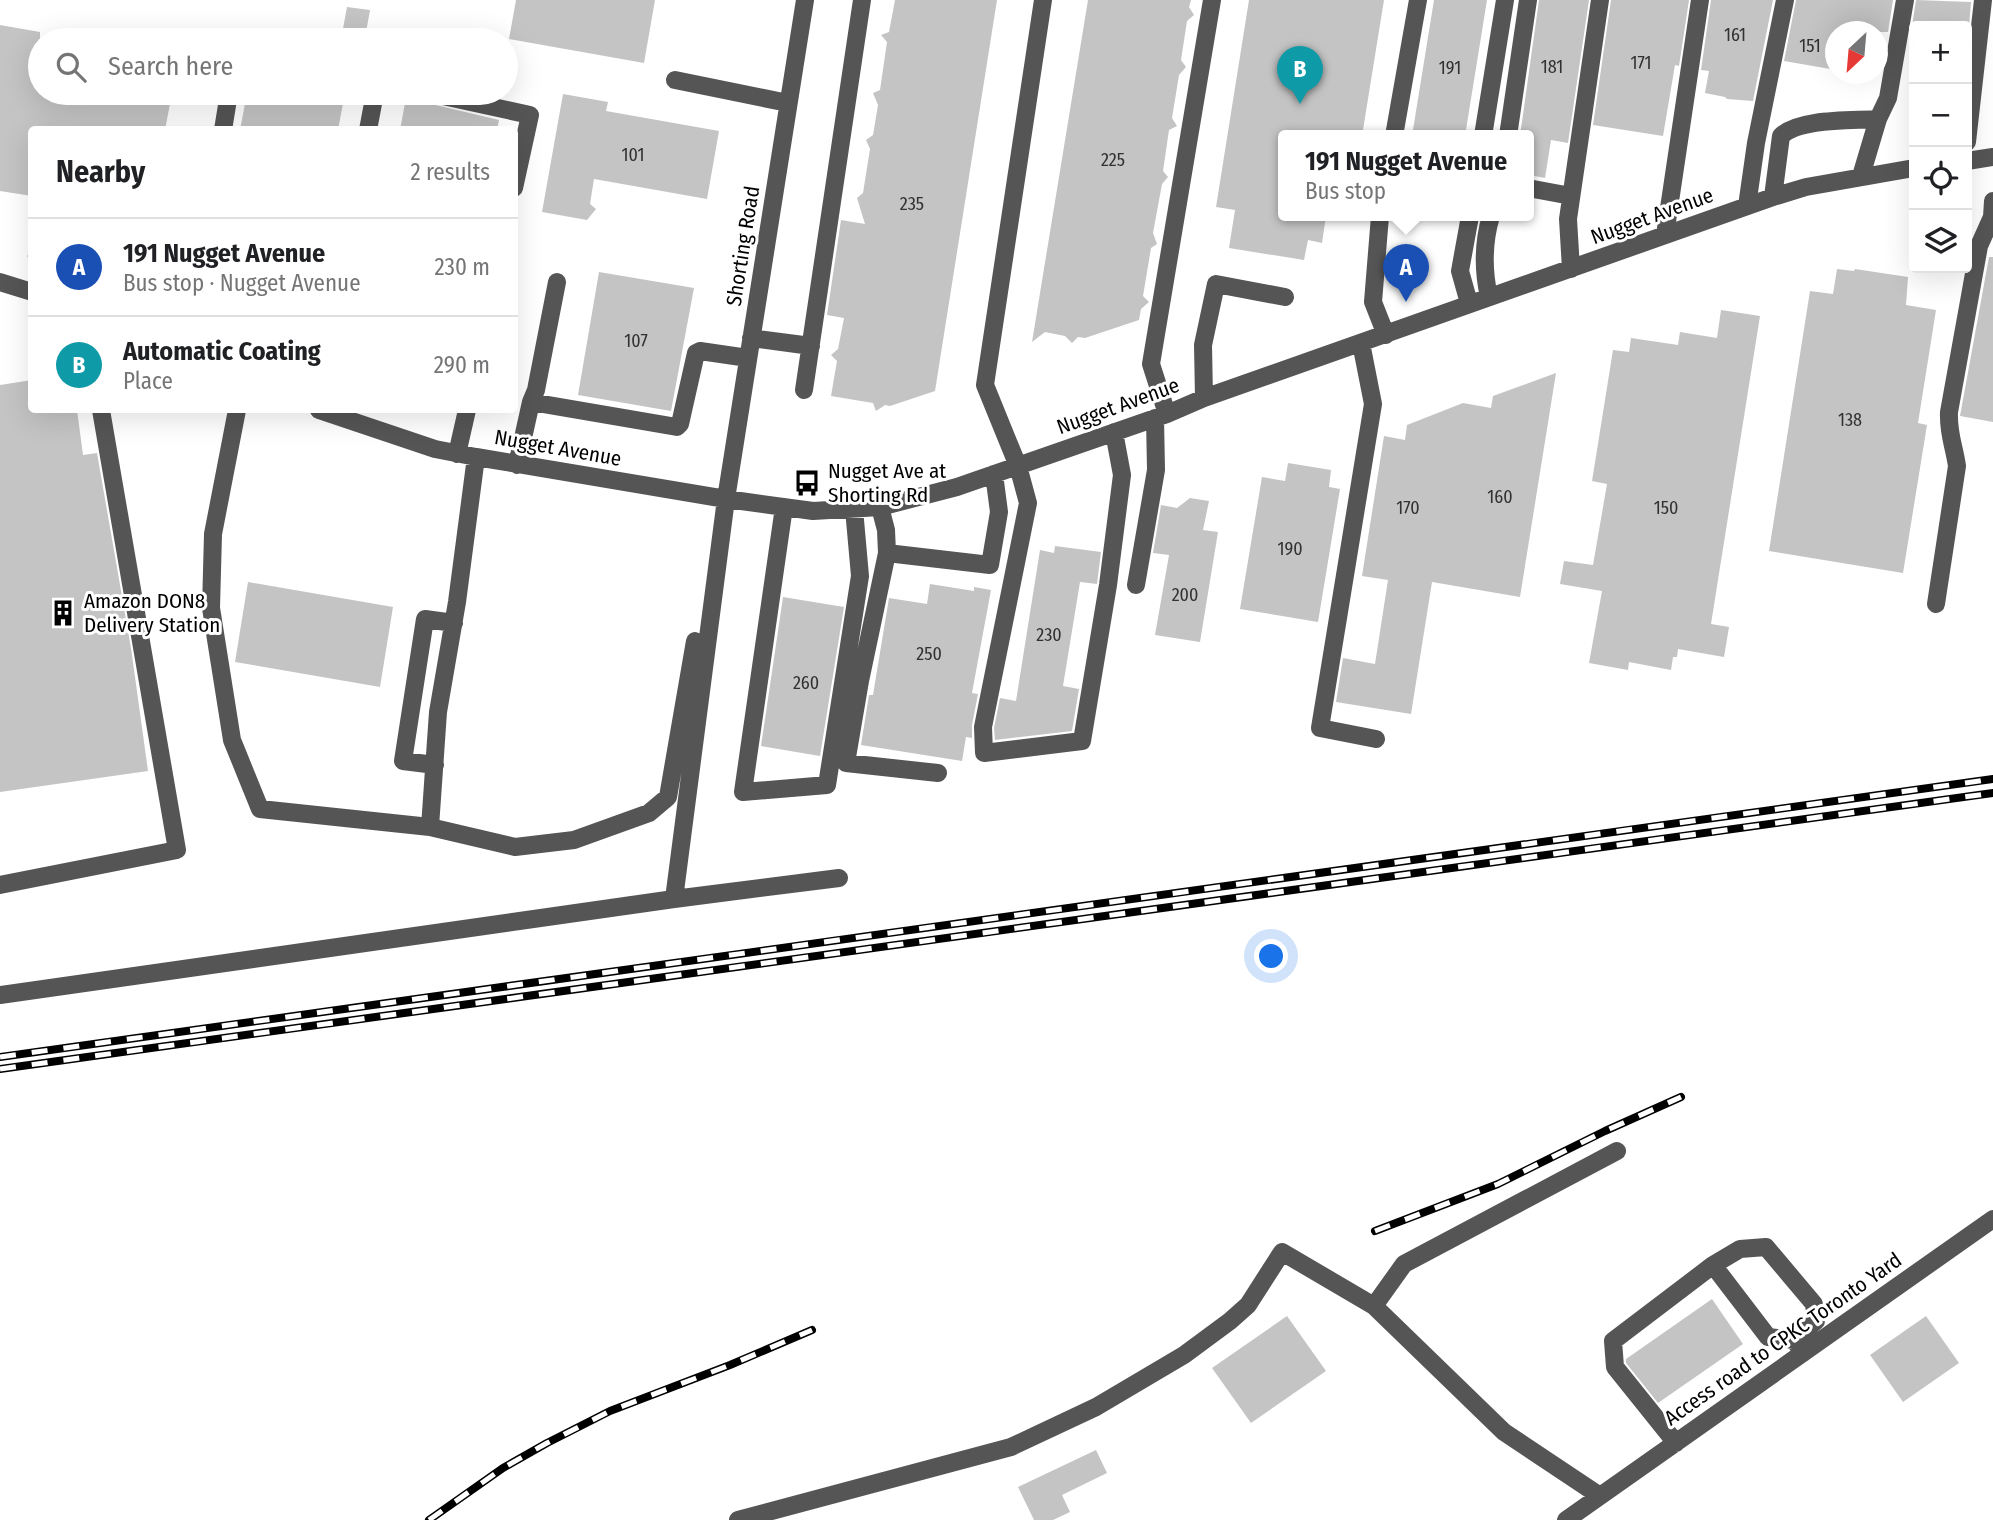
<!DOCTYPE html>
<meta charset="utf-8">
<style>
:root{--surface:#fff;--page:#f6f6f6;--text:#202124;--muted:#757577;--line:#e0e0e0;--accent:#000}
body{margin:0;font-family:"Fira Sans Condensed",sans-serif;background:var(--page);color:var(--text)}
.controls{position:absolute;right:21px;top:21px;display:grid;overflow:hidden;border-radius:7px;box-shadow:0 7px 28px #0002}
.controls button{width:63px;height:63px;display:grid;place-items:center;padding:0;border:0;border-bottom:2px solid var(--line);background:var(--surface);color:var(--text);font:35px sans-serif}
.compass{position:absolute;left:1825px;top:21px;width:63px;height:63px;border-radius:50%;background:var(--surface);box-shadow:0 7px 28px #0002;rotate:206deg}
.you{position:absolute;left:1272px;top:957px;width:24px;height:24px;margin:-18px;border:5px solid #fff;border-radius:50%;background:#1a73e8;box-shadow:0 0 0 10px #1a73e833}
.badge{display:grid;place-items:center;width:46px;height:46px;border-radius:50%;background:var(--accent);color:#fff;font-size:23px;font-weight:700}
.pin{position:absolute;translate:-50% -58px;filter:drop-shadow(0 2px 4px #0008)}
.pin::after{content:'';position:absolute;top:37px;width:24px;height:21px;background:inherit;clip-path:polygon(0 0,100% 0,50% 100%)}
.popup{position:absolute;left:1278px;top:130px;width:256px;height:91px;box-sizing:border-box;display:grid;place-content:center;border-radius:7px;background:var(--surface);filter:drop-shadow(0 2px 5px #0005);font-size:23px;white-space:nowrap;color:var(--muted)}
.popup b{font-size:26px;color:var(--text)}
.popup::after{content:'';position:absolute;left:50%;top:100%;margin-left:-14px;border:14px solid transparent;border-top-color:var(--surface)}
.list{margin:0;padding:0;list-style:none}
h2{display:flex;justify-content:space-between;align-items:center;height:91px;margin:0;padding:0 28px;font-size:30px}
h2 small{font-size:23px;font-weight:400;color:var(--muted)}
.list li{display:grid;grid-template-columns:46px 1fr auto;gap:21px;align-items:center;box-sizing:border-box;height:98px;padding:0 28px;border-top:2px solid var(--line)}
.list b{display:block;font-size:26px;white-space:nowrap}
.list p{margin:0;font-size:23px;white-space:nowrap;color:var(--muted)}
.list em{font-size:23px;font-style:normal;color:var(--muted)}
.icon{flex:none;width:38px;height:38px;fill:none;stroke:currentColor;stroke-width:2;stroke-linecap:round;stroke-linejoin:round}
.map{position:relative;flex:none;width:1993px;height:1520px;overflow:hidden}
.search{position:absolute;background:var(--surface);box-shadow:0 7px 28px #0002;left:28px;top:28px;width:490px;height:77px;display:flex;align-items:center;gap:18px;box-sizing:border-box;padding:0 24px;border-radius:38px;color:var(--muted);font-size:26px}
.panel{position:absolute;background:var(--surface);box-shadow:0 7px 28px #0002;left:28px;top:126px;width:490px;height:287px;border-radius:7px}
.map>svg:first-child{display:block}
.building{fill:#c4c4c4}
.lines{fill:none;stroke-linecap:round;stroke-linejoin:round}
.path{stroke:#777;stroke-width:3.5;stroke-dasharray:2 3.5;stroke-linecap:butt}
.minor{stroke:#555;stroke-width:18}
.rail-casing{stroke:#000;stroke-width:8}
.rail{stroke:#fff;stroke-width:5;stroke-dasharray:16;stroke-linecap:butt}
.labels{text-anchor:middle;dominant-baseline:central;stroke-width:6;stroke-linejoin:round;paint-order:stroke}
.number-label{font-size:18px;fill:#313131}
.street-label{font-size:21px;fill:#000;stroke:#fff}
.poi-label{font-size:21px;fill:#000;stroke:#fff;text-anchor:start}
</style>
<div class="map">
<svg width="1993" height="1520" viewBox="0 0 1993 1520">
<rect width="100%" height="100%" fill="#fff"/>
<!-- building -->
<path class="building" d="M516,0h139l-11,63 -135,-24z
M895,0h102l-62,391 -45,15 -5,-1 -9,6 -3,-8 -42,-7 6,-35 -6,-6 7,-6 6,-31 -17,-3 14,-95 24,4 -8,-26 6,-5 7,-44 -4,-9 7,-5 5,-30 -5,-12 7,-3 7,-48 -6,-7 8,-3z
M1088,0h103l-2,7 5,8 -7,6 -6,39 5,7 -7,8 -7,43 5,8 -8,4 -6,41 5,6 -6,7 -9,49 4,11 -6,4 -8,48 6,6 -8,7 -2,11 -54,18 -7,-1 -6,6 -7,-7 -20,-4 -13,10z
M1249,0h135l-22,136h-78v80h42l-4,27 -14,-3 -4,20 -75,-12 6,-38 -19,-3z
M1434,0h53l-22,136h-53z
M1539,0h50l-21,143 -17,-3 -6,38 -16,-3v-39h-9z
M1611,0h78l-10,66 -4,-1 -12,71 -70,-11z
M1711,0h62l-20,101 -26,-2 -2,-2 -20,-4 4,-22 -8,-1z
M1796,0h97l-5,32h-52v38l-52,-9z
M1916,0l55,2 -2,24h-57z
M347,7l23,3 -5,28 -23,-4z
M0,25l40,7v61h132l-7,37h-133v66l-32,-5z
M247,93h98l-7,37h-98z
M563,94l45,8 -2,9 113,20 -12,68 -113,-20 -4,25 6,5 -9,11 -45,-8z
M406,98l93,22 -2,10h-97z
M1989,257h4v165l-33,-6z
M1837,269l17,2 1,-2 53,8 -2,28 30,5 -18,113 9,2 -24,148 -134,-22 41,-260 23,3z
M599,272l95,16 -23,123 -93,-16z
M1721,310l39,6 -49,308 18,3 -5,30 -46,-8 -1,8h-4l-2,13 -42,-8 -1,8 -39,-7 13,-72 -42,-7 4,-23 29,4 14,-81 -15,-3 21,-131 16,2 2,-14 47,7 2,-13 37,6z
M1556,373l-36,224 -88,-15 -21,132 -75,-12 7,-44 32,6 13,-84 -26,-4 22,-140 21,4 2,-15 56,-22 28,5 2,-12z
M32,380v30h45l6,45 14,-2 34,195 17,123 -148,21v-407z
M1288,463l43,7 -2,17 11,2 -22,133 -78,-13 22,-132 23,4z
M1190,498l19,3 -6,29 15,2 -18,110 -45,-7 14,-80 -16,-2 8,-48 16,3z
M1055,546l46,6 -4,32 -17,-2 -17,104 16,3 -7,42 -77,9 -1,-12 6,-30 16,3 24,-151 14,3z
M248,582l145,25 -13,80 -145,-25z
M930,584l44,7v-4l17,3 -19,103 6,1 -6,31v13l-6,-1 -4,24 -101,-16 8,-50h4l16,-97 38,6z
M783,597l61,10 -24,149 -59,-10z
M1712,1299l31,45 -85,59 -32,-40v-4z
M1287,1316l39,55 -75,52 -39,-55z
M1926,1316l33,47 -56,39 -33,-47z
M1096,1450l11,23 -45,22 8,17 -17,8h-19l-16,-33z"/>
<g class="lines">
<!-- path -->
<path class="path" d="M29,257l3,-8"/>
<!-- minor -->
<path class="minor" d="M1043,0l-58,385 33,81 10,37 -45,224 1,26 98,-12 26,-156 14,-110 -8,-43
M675,80l113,23
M429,93l101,22 -16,73
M223,130l6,-37
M368,130l7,-37
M1394,136l24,-136
M1483,136l22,-136
M1508,136l20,-136
M1967,142l16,-142
M1967,161l26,-4
M1861,176l17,-57 10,-21 17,-98
M1528,188l43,8
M1773,197l8,-61c19,-18 71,-15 97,-17
M1747,206l9,-63 29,-143
M1380,216l-7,86 13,33
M1665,235l35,-235
M1571,269l-3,-50 32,-219
M0,282l32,10
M1489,297c-6,-27 -6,-54 2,-81
M1469,303l-9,-32 10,-55
M751,338l60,8
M1361,343l12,61 -53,324 56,11
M804,390l58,-390
M1204,398l-1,-53 13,-61 69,13
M531,402l5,-12 21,-108
M237,410l-24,124 -2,74 21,132 28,69 170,18 8,-115 19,-110 19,-145
M319,410l116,39 41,8 250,42 87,12 67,-4 77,-20 210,-73 37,-16 569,-201 33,-10 108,-19
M1167,414l-16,-50 61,-364
M457,454l10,-44
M517,465l14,-63 146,25 3,-3 16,-71 4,-2 48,7
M784,507l-41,285 84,-7 33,-209 -6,-67
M880,507l6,23 1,23 103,12 9,-53 -5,-38
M887,553l-27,128 -14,82 92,10
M1136,585l20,-115 -1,-52
M1936,604l21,-138c-3,-21 -9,-32 -8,-54l30,-166 13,-29 1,-16
M435,765l-32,-4 22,-142 29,4
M430,827l85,20 59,-7 75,-27 19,-16 27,-156
M0,885l177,-35 -76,-440
M674,899l52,-400 79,-499
M0,995l674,-96 165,-21
M1713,1265l27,-16 26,-2 48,57 2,17 -22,19
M1374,1306l30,-42 213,-113
M1676,1443l-61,-76 -2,-26 100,-76 55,72 26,3 9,13
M738,1520l273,-73 85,-40 88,-52 46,-34 18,-16 34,-53 92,54 130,126 96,64
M1566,1520l427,-301"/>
<!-- rail casing -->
<g class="rail-casing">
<path id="rail" d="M0,1057l1993,-278
M0,1069l1993,-276
M1375,1231l123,-47 107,-53 76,-34
M429,1520l74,-52 44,-25 63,-32 120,-46 82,-35"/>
</g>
<!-- rail -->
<use href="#rail" class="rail"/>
</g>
<!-- icons -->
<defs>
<g id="bus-bare" transform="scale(2.1)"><path d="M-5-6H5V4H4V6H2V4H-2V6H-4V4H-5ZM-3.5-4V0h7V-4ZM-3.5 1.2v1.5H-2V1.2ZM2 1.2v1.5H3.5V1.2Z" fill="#000" stroke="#fff" stroke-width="2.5" paint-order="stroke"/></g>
<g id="building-bare" transform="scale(2.1)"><path d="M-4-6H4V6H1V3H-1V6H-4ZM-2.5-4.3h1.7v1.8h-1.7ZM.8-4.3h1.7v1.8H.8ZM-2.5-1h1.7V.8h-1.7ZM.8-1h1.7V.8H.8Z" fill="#000" stroke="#fff" stroke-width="2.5" paint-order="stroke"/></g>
</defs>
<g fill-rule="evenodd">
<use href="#bus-bare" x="807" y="483"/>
<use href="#building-bare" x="63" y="613"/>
</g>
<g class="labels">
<!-- number labels -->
<g class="number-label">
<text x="1735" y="35">161</text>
<text x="1810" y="46">151</text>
<text x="1641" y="63">171</text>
<text x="1552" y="67">181</text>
<text x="1450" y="68">191</text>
<text x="633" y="155">101</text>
<text x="1113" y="160">225</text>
<text x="912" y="204">235</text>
<text x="636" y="341">107</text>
<text x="1850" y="420">138</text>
<text x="1500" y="497">160</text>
<text x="1408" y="508">170</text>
<text x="1666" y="508">150</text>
<text x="1290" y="549">190</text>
<text x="1185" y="595">200</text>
<text x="1049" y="635">230</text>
<text x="929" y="654">250</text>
<text x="806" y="683">260</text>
</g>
<!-- street labels -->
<g class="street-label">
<text transform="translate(1652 216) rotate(-20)">Nugget Avenue</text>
<text transform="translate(743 246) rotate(-81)">Shorting Road</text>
<text transform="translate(1118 406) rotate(-20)">Nugget Avenue</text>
<text transform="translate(558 448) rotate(10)">Nugget Avenue</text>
<text transform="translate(1783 1339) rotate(-35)">Access road to CPKC Toronto Yard</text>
</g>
<!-- poi labels -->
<g class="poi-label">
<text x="828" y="471">Nugget Ave at<tspan x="828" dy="24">Shorting Rd</tspan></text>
<text x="84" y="601">Amazon DON8<tspan x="84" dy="24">Delivery Station</tspan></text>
</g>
</g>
</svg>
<div class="controls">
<button>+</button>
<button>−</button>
<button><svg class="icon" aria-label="locate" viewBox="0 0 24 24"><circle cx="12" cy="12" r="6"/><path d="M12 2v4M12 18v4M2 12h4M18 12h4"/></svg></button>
<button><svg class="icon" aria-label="layers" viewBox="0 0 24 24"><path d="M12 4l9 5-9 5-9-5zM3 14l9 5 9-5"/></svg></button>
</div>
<svg class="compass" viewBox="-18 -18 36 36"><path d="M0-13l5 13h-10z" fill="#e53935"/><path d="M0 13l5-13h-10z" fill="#757577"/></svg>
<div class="you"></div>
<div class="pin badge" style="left:1406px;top:302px;background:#1a4fb4">A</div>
<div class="popup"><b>191 Nugget Avenue</b>Bus stop</div>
<div class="pin badge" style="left:1300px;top:104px;background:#0f9aa8">B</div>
<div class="search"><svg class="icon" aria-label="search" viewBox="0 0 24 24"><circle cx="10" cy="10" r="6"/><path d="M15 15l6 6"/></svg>Search here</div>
<section class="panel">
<h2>Nearby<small>2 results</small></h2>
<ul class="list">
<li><span class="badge" style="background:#1a4fb4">A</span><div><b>191 Nugget Avenue</b><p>Bus stop · Nugget Avenue</p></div><em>230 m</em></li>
<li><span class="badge" style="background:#0f9aa8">B</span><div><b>Automatic Coating</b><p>Place</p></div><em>290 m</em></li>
</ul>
</section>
</div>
